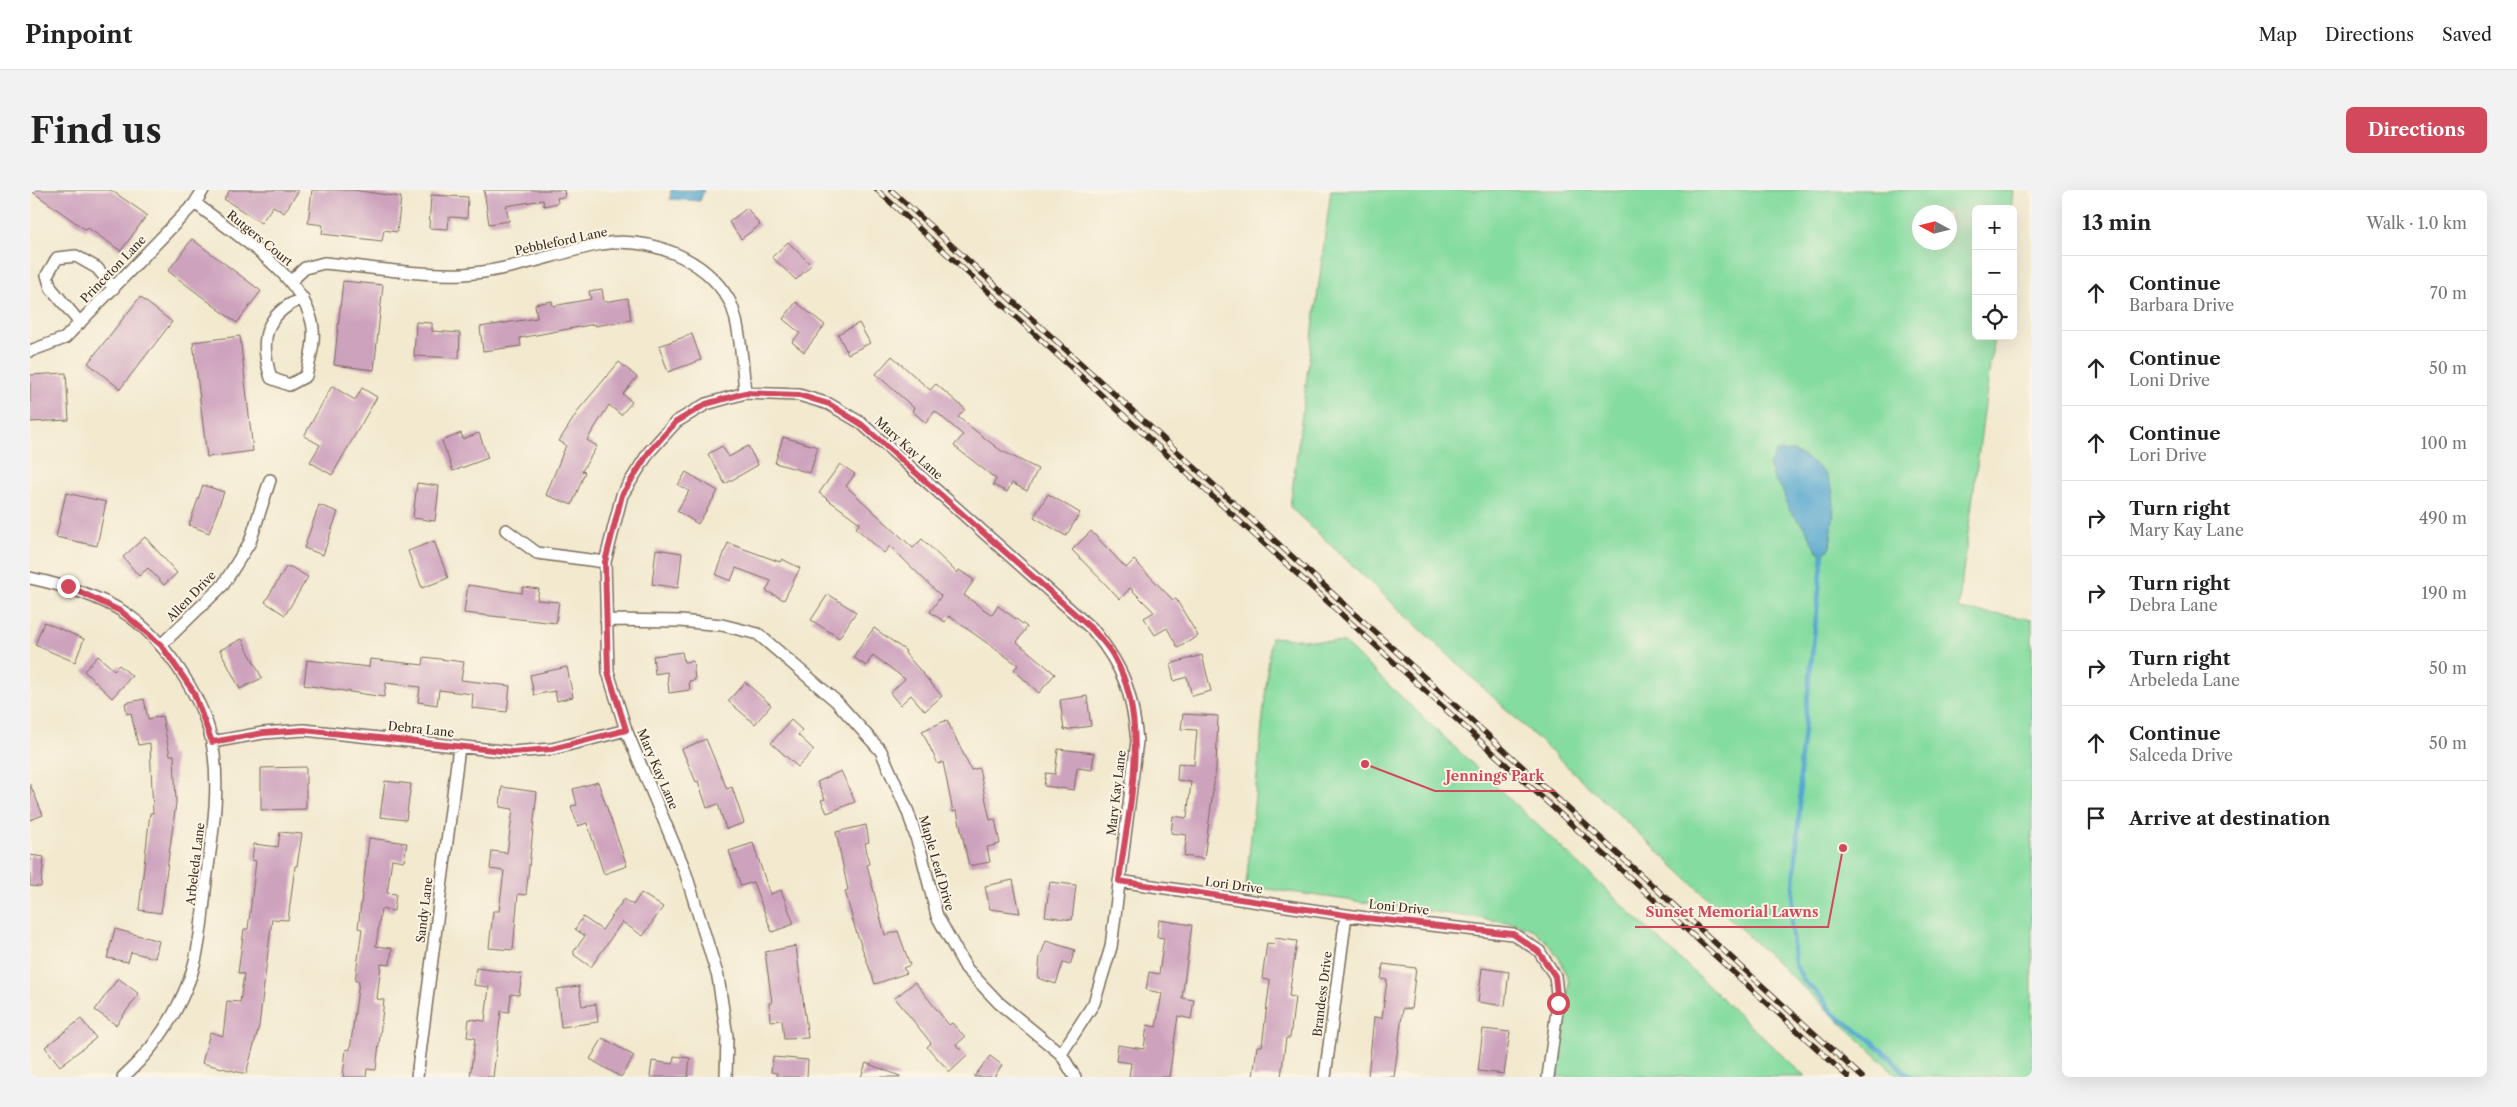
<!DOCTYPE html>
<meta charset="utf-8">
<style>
:root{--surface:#fff;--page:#f2f2f2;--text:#222;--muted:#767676;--line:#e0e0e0;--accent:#d1495b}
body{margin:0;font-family:"Libre Caslon Text",serif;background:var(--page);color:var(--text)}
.controls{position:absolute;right:15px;top:15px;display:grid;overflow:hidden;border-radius:8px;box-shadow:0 5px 20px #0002}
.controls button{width:45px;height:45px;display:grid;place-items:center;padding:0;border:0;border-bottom:1px solid var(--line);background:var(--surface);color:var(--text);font:25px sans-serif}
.compass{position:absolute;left:1882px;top:15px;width:45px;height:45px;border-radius:50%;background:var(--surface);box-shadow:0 5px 20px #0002;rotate:277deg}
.stop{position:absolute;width:15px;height:15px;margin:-11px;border:4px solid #d1495b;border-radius:50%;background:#fff}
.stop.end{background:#d1495b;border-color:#fff;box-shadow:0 1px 5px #0008}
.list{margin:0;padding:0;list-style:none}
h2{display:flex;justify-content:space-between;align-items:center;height:65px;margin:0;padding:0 20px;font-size:21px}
h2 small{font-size:16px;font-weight:400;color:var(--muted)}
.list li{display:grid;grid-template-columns:32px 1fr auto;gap:15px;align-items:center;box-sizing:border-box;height:75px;padding:0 20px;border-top:1px solid var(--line)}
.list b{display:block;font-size:19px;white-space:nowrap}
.list p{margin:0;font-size:16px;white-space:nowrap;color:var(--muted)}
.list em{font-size:16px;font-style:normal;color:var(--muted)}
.icon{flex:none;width:28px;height:28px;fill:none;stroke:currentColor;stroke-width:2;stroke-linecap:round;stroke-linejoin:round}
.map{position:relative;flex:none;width:2002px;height:887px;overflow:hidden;border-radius:8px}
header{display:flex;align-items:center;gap:30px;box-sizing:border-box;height:70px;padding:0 25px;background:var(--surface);border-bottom:1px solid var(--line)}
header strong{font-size:24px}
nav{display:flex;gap:28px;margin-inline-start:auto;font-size:18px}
.intro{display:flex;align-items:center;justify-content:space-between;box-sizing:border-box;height:120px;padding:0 30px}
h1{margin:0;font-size:35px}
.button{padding:12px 22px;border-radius:8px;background:var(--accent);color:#fff;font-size:18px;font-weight:700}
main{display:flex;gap:30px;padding:0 30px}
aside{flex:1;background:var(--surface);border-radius:8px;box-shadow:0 5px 20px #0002}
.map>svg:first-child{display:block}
.green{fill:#85dca0;stroke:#60835f;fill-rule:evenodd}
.water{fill:#53a6ce;stroke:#476876}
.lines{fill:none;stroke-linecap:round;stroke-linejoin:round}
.stream{stroke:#53a6ce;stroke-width:4.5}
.building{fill:#cda2bd}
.street-casing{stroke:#7b6d5c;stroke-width:14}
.street{stroke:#fff;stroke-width:11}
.rail-casing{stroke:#3b2a1e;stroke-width:5.5}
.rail{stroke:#fcf5e5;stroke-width:4;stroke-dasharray:11;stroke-linecap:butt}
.route{stroke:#d1495b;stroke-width:6}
.labels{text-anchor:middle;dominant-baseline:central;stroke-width:4;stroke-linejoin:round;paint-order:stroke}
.street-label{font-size:12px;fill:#3b2a1e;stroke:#fcf5e5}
.leader{fill:none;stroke:#d1495b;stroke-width:2}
.callout-dot{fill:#d1495b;stroke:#fcf5e5;stroke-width:2}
.callout-label{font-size:14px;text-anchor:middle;font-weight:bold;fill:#d1495b;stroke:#fcf5e5;stroke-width:4;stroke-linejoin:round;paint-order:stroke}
</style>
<header>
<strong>Pinpoint</strong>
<nav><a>Map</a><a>Directions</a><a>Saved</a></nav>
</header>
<div class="intro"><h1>Find us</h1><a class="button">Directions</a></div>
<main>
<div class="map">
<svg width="2002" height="887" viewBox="0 0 2002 887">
<rect width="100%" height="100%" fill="#fcf5e5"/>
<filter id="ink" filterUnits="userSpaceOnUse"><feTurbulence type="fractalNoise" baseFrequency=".02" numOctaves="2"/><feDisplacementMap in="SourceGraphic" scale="10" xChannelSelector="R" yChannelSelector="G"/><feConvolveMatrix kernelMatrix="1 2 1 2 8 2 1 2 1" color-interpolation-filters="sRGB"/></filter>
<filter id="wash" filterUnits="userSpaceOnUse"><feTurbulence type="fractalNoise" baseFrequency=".0096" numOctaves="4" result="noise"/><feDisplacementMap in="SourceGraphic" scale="20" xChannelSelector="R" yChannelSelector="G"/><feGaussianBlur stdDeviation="1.12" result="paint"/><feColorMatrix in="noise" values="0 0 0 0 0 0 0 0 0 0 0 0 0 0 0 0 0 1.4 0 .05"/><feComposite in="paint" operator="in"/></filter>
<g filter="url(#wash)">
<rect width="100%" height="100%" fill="#f2e9cf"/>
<!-- green -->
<path class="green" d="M1301,0h682l-2,19h-35v127h18l-36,273 74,10v458h-133l-609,-570zM1890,22h30v30h-30z
M1241,447l73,6 461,434h-247l11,-94 -7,-20 -12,-18 -16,-15 -20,-7 -268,-37z"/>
<!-- water -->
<path class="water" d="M641,0h33l-4,11 -30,-2z
M1762,261c53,24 42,50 38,98l-7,4 -6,-2 -11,-22 -17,-19 -7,-21 -8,-9 -5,-15 7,-13z"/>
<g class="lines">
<!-- stream -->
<path class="stream" d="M1793,363l-23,213v38l-9,121 4,39 9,17 19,18 8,13 41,29 38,36"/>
</g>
<g id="blocks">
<!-- building -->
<path class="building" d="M0,0h81l36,25 -26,36 -33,-23 -2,2z
M200,0h69l-15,23 -11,-7 -12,17 -37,-24z
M282,0h41l48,7 -4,35 -13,-2 -2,11 -60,-7 1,-9 -15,-2z
M454,0h80l1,7 -8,1 1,5 -14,3 -1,-6 -37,6 3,15 -20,3z
M401,5l37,2 -1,21 -18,-1 -1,12 -19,-1z
M717,18l13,17 -19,14 -12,-17z
M162,49l69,52 -24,32 -69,-52z
M758,52l23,23 -15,15 -24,-23z
M313,91l40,4 -9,85 -40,-5z
M572,99l2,13 24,-4 3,22 -36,6v-2l-75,14 1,8 -38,5 -3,-24 57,-9 -2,-14 17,-3 1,5 38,-7 -2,-8z
M110,107l32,25 -52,67 -32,-26z
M766,112l29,23 -21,27 -12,-10 8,-9 -17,-14z
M386,132l16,1v8l28,2 -1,25 -45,-2z
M829,133l11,20 -22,11 -10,-20z
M662,144l9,26 -33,12 -9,-26z
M210,146l13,115 -46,6 -14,-115z
M862,166l38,34 6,-6 29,25 -7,8 42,33 38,19 -11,22 -15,-8 -5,9 -14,-7 3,-6 -42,-33 9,-11 -28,-24 -9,12 -14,-12 2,-3 -38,-34z
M589,172l18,15 -14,17 9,8 -11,13 -12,-10 -22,35 10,6 -15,25 3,1 -13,33 -26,-10 20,-50 -7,-4 21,-33z
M36,183l3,47 -39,2v-47z
M302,196l23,14 7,-12 15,9 -45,78 -22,-13 10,-17 -16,-9z
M431,243l2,6 16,-6 9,25 -35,13 -11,-30z
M753,247l35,10 -8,26 -35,-10z
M692,256l7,11 19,-11 10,19 -33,19 -17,-30z
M810,274l15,10 -9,12 67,62 9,-9 35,34 2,-3 15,10 -10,15 28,20 6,-9 29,21 -10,15 38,32 -16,19 -25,-23 4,-5 -69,-49 -4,6 -15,-10 11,-16 -51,-50 -6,7 -28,-25 4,-5 -41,-30z
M656,282l32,19 -20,33 -21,-13 12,-20 -11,-6z
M387,293l22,3 -4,35 -22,-3z
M173,295l21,7 -15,41 -20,-8z
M36,303l40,9 -9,44 -41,-9z
M1018,304l32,19 -14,23 -32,-19z
M289,315l19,7 -15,43 -19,-7z
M1061,341l35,37 8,-8 39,40 3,-1 22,37 -20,12 -11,-20 -12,7 -11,-17 10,-6 -24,-24 -10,11 -48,-49z
M115,347l32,36 -13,12 -16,-17 -9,8 -16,-19z
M404,351l14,37 -26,10 -14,-37z
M698,353l52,19 2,-3 18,9 -16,32 -18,-9 5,-10 -35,-13 -5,13 -15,-6z
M626,359l26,4 -4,35 -26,-4z
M256,377h5l17,10 -23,38 -20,-13z
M438,395l54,8 1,-6 16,2 -2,11 22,2 -3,21 -92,-10z
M798,404l28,18 -17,26 -28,-18z
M14,432l40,17 -9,23 -40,-17z
M844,438l32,23 -1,2 37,43 -17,15 -14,-16 -11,10 -10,-12 15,-14 -32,-24 -7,11 -13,-9z
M212,449l20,39 -22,11 -20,-39z
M652,462l2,10 9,-1 2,19 -6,1 1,9 -21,3 -2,-21 -12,2 -2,-18z
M1172,465l9,36 -19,5 -5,-19 -13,4 -4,-17z
M68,466l16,14 5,-5 13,11 -20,22 -28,-27z
M394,467l40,5 -3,18 49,6 -3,26 -35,-4 1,-14 -34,-4 -2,15 -19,-3 2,-15 -34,-4 -2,14 -80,-12 3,-25 62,7 1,-8 53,6z
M537,477l6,30 -16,4 -2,-10 -21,4 -4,-20z
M715,492l26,23 -16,19 -27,-23z
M1057,506l4,30 -27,4 -4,-30z
M114,509l4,20 14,-3 8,39h4l2,48 -15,110 -22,-3 11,-97h3l-3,-70 -12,2 -7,-32 -4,1 -2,-11z
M1153,524l35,2 -2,52 -12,91 -20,-3 3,-21 -16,-2 2,-17 14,2 4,-36 -14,-2 1,-17 16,2 3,-35 -16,-1z
M761,530l11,10 -4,5 16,15 -16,17 -27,-24z
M917,530l24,50 8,-2 11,52 5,-1 5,25 -13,3 3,15 -21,4 -12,-55 -4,1 -10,-50 -5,2 -16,-33z
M676,549l21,50 5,-2 12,36 -18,6 -8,-25 -11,4 -9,-27 -2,1 -14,-33z
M1028,559l36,4 -2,17 -15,-2 -3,22 -30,-4 2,-13 9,1z
M276,577v42l-45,1v-42z
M811,581l14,31 -28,11 -6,-13 4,-1 -8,-17z
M355,591l26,3 -5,36 -26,-3z
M568,592l29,84 -23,8 -17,-51 -9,3 -7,-20 6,-1 -4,-16z
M0,594l13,31 -13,5z
M472,597l35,5 -11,103 -8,-1 -5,56 -24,-2 4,-37h6l5,-40 -14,-2 2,-18 15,2 6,-44 -13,-2z
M836,635l3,17 -4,1 4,21 -2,1 18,70 13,-4 12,34 -7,3 4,5 -32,11 -20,-56 -10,-37 3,-1 -12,-58z
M250,642l22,2 -5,32h-2l-7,54 -16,-1 -13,107 -13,48 -44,-11 8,-31 13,4 4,-35 13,1 4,-28 -6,-1 6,-44h4l8,-68 -4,-1 2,-16 24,3z
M339,648l38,5 -3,18 -12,-2 -5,34 9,1 -2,17 -13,-2 -5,37 16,2 -2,17 -9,-1 -4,35 7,1 -8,70 -9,-1 -1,8h-23l3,-28 4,1 9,-69h-4l7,-52 -4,-1z
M723,653l17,51 11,-4 13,34 -22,8 -19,-50 -12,4 -12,-35z
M0,665l14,2 -3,30 -11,-1z
M983,690l7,33 -30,-4 -5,-23z
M1020,692l26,3 -4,35 -27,-4z
M611,703l22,14 -20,29 -21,-14 -31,45 -17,-12v-4l11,-15 -10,-7 8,-12 19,13 22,-31 9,6z
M1129,730l33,5 -10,73 12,2 -3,19 -13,-3 -9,61h-40l2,-14 -15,-2 2,-16 26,4 3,-24 9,2 6,-34 -16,-3 3,-18 10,2 5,-36 -7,-1z
M85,739l44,12 -4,17 -24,-6 -3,10 -21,-4z
M1245,748l22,3 -8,55 6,1 -5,41h-4l-5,39h-28l4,-31h5l8,-66 -8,-1 5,-36 7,1z
M1016,751l29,9 -5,15 -7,-2 -7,21 -18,-6 2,-21z
M766,756l12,92 -24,1 -2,-19 -12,1 -1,-18h3l-7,-51z
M1353,774l33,4 -5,41 -8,-1 -9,69h-26l6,-60 8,1 5,-38 -6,-1z
M446,778l46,6 -3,21 -8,-1 -2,18 -8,-1 -8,66h-23l5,-39 -8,-1 2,-18 16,2 4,-34 -15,-2z
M1452,778l27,4 -4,34 -27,-4z
M88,788l21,16 -23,31 -21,-15z
M885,792l34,43 3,-2 13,14 -9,8 11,11 -17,16 -23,-25 4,-4 -36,-45z
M549,796l3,20 14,-2 2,18 -37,5 -4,-38z
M51,829l15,19 -36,28 -15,-19z
M1453,839l27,3 -6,42 -26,-3z
M573,848l31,18 -13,21 -31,-18z
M644,866l16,2 -2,19h-38l2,-16 21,3z
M960,866l12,9 -8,12h-20z
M743,867l35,3 -1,17h-30v-4l-6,-1z
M836,873l34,13v1h-39z"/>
</g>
</g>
<g filter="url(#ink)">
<use href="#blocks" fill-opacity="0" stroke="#7b6d5c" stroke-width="1"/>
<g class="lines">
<!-- street casing -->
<g class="street-casing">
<path id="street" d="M165,13c39,31 104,68 117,119 4,17 -2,37 -6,54l-17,9 -18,-7c-12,-38 -7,-64 32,-80
M261,91l14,-13 19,-5c46,4 94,13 140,11 46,-3 92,-21 137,-30 47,-8 103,13 128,56 11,20 14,69 16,93
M50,133l-29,-35 -4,-13 10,-17 19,-2 21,12 17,20
M0,161l35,-13 130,-135 8,-13
M476,340l31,23 68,9
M0,388c32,7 64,16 92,33 41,26 80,84 90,131 9,46 0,94 -6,139 -3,29 -6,70 -16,97 -14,38 -38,73 -67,99
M576,430l74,1 42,4 36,9 78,67 45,50 27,61 14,44 15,60 29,52 33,35 62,51 14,23
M131,455l62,-60 27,-43 20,-62
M182,552l51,-9 41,-3 208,22 40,-3 74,-19
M1089,691l247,37 147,16 26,17 16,25 3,27 -10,74
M387,887l42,-330
M696,887l1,-41 -9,-59 -34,-109 -58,-138 -18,-58 -3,-110 17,-67 27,-43 27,-30 30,-18 39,-11 54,2 30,9 32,19 232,207c31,38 39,62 44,111l-26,206 -17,56 -33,51
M1295,887l21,-162"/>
</g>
<!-- street -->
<use href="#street" class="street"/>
<!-- rail casing -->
<g class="rail-casing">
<path id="rail" d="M847,0l971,887
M861,0l971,887"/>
</g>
<!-- rail -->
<use href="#rail" class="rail"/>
</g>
</g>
<g class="lines" filter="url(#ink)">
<!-- route -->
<path class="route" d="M38,396l54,26 39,33 32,46 19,51 51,-9 41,-3 208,22 40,-3 74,-19 -18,-58 -3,-110 17,-67 27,-43 27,-30 30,-18 39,-11 54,2 30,9 32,20 232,206c7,8 16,17 21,27 38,66 14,152 5,224l247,37 147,16 25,17 17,25 3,27"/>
</g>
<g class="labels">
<!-- street labels -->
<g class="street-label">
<text transform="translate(230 48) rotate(39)">Rutgers Court</text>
<text transform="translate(531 51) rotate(-12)">Pebbleford Lane</text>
<text transform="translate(83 79) rotate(-46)">Princeton Lane</text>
<text transform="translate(879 258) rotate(42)">Mary Kay Lane</text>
<text transform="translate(161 406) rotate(-46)">Allen Drive</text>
<text transform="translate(391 539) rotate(6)">Debra Lane</text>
<text transform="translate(628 579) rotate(67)">Mary Kay Lane</text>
<text transform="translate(1086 603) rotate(-83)">Mary Kay Lane</text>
<text transform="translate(907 673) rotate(74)">Maple Leaf Drive</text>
<text transform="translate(165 674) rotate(-83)">Arbeleda Lane</text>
<text transform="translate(1204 695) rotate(8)">Lori Drive</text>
<text transform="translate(1369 717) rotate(6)">Loni Drive</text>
<text transform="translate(394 720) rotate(-83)">Sandy Lane</text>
<text transform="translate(1292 804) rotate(-83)">Brandess Drive</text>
</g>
</g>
<!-- callouts -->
<path class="leader" d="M1335 574L1405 601H1525M1813 658L1798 737H1605"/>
<g class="callout-dot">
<circle cx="1335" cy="574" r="5"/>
<circle cx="1813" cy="658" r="5"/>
</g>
<g class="callout-label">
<text x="1465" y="591">Jennings Park</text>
<text x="1702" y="727">Sunset Memorial Lawns</text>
</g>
</svg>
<div class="controls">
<button>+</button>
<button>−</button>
<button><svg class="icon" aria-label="locate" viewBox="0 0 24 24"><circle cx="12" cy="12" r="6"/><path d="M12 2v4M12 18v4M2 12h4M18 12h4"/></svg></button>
</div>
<svg class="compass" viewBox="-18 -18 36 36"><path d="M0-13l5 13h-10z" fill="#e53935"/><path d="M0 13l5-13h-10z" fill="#767676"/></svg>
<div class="stop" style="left:1528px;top:813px"></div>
<div class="stop end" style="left:38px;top:396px"></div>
</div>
<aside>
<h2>13 min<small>Walk · 1.0 km</small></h2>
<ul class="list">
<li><svg class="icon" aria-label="ahead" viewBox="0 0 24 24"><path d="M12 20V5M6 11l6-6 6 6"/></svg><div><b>Continue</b><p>Barbara Drive</p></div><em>70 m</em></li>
<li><svg class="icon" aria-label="ahead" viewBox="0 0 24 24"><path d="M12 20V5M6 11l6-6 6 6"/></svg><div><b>Continue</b><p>Loni Drive</p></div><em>50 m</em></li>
<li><svg class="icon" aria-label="ahead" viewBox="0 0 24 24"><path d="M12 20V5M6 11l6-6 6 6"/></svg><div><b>Continue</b><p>Lori Drive</p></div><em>100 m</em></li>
<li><svg class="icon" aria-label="right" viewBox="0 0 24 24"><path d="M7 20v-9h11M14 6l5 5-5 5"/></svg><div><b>Turn right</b><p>Mary Kay Lane</p></div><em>490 m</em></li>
<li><svg class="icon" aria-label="right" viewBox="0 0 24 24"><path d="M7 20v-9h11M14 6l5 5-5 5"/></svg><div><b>Turn right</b><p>Debra Lane</p></div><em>190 m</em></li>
<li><svg class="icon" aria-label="right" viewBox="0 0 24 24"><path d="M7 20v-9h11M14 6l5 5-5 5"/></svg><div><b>Turn right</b><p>Arbeleda Lane</p></div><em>50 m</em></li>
<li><svg class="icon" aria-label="ahead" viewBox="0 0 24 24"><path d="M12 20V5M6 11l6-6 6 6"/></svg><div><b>Continue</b><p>Salceda Drive</p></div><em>50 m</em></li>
<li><svg class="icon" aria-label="arrive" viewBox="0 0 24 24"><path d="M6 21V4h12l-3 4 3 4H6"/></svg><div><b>Arrive at destination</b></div></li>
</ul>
</aside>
</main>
